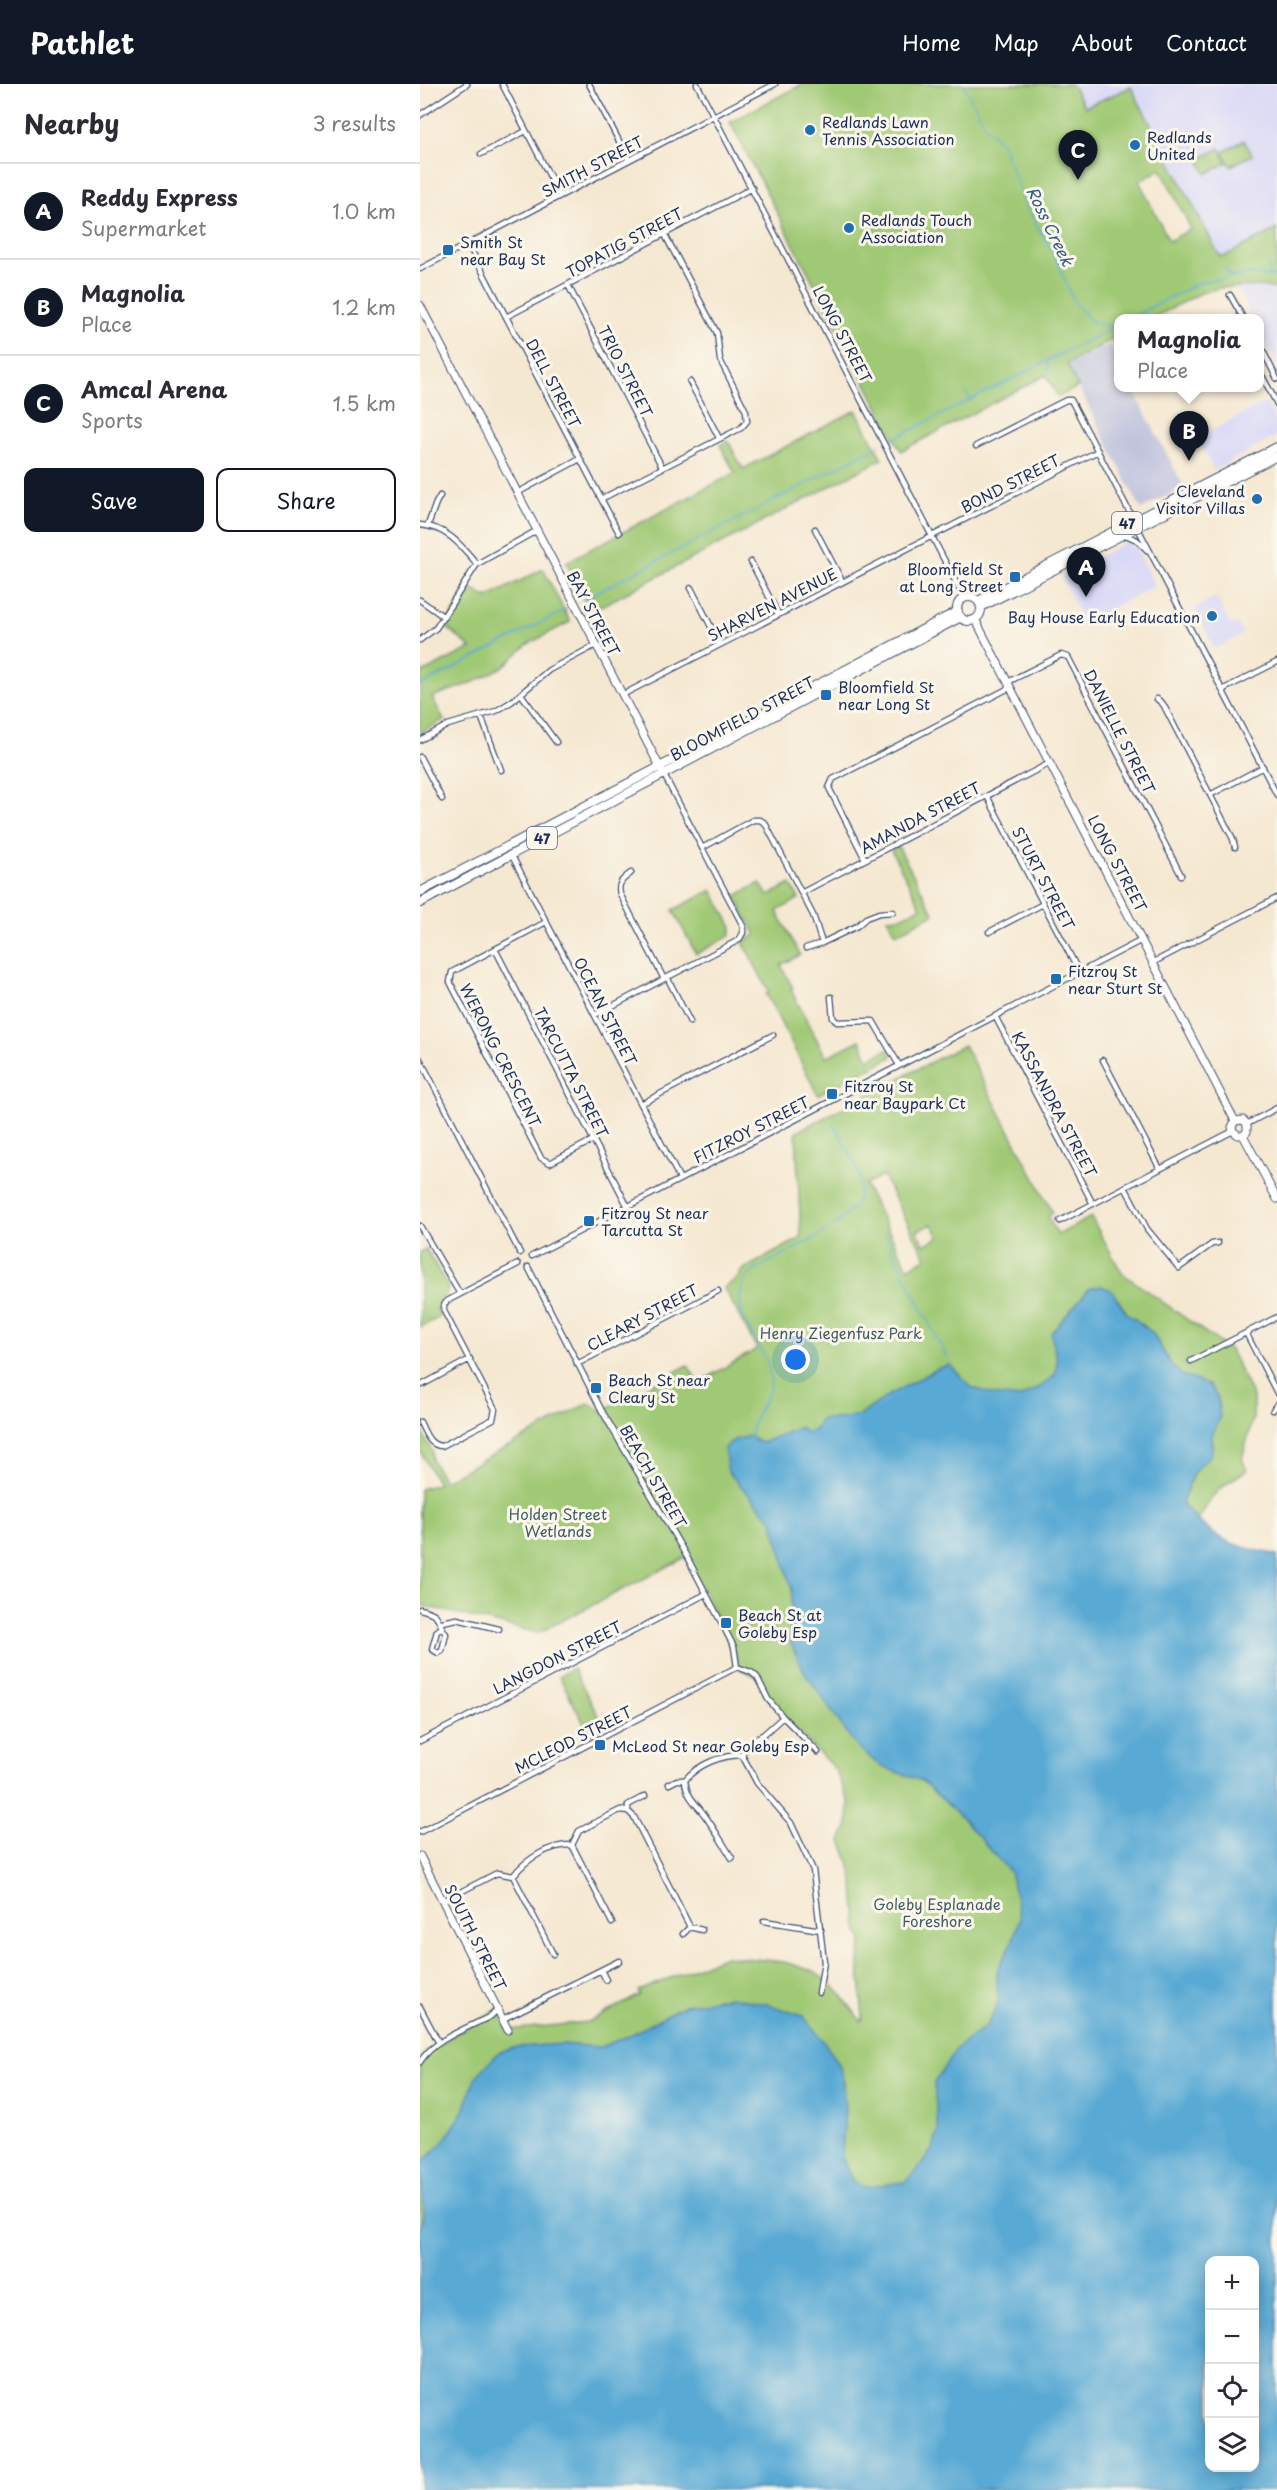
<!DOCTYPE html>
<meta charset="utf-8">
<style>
:root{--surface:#fff;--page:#f7f7f7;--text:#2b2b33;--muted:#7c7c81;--line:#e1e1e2;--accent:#111827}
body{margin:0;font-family:"Playpen Sans",sans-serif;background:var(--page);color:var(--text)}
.controls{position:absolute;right:18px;bottom:18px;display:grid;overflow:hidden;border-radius:12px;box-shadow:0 3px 15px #0003}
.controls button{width:54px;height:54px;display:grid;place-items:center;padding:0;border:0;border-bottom:2px solid var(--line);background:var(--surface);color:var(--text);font:30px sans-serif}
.you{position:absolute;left:376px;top:1276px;width:21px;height:21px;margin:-15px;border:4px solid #fff;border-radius:50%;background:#1a73e8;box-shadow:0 0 0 9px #1a73e833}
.badge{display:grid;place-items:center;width:39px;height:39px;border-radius:50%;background:var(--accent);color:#fff;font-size:20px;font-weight:700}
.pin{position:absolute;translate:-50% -50px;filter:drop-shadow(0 2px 3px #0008)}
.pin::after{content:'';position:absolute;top:32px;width:21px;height:18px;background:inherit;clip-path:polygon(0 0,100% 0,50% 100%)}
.popup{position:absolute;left:694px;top:230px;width:150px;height:78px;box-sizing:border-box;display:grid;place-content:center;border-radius:12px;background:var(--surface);filter:drop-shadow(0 2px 4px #0005);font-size:20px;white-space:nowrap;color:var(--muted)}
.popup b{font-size:22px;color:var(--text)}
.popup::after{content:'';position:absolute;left:50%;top:100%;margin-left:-12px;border:12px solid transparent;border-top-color:var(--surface)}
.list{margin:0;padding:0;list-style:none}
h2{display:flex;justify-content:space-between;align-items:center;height:78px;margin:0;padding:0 24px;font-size:26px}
h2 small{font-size:20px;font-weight:400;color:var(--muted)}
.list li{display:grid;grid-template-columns:39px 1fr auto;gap:18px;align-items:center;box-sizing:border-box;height:96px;padding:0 24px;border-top:2px solid var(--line)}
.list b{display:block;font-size:22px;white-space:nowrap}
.list p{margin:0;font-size:20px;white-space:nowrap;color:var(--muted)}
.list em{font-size:20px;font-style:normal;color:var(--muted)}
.actions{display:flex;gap:12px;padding:18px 24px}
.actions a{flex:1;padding:14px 0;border:2px solid var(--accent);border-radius:12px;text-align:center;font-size:21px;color:var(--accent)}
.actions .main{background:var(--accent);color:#fff}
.icon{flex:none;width:33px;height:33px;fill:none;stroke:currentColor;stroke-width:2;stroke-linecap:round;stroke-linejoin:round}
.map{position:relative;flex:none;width:857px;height:2406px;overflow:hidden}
header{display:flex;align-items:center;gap:36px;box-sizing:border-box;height:84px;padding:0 30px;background:var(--accent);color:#fff}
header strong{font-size:28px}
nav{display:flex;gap:33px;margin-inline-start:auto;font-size:21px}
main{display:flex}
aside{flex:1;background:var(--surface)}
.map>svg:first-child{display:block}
.built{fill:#d7d7f8}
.industrial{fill:#bfc2dd}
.green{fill:#a0c975;stroke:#5e7c6a;stroke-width:1.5;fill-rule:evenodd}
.water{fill:#59a9d4;stroke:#3a6c99;stroke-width:1.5;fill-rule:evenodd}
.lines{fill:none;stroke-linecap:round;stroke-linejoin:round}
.stream{stroke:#59a9d4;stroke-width:1.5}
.street-casing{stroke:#3c4b6f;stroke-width:7}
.secondary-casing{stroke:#3c4b6f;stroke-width:9}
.highway-casing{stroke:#3c4b6f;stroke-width:10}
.street{stroke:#fff;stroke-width:4.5}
.secondary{stroke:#fff;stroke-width:7}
.highway{stroke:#fff;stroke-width:8}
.poi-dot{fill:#1f6fb2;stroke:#fbf7ec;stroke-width:2}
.labels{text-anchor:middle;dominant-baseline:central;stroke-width:6;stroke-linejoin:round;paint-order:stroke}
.shield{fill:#fbf7ec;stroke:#5e6b89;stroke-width:1.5}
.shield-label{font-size:14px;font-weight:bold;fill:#1b2f5e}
.poi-label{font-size:15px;fill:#1b2f5e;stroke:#fbf7ec;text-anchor:start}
.street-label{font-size:15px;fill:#1b2f5e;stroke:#fbf7ec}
.park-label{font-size:15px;fill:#435d65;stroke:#fbf7ec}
.water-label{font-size:16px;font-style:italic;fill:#315a87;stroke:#fbf7ec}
</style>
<header>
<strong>Pathlet</strong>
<nav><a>Home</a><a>Map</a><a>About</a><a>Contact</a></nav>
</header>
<main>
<aside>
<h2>Nearby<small>3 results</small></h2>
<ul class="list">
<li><span class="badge">A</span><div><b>Reddy Express</b><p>Supermarket</p></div><em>1.0 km</em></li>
<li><span class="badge">B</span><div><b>Magnolia</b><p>Place</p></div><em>1.2 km</em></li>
<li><span class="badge">C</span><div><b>Amcal Arena</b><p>Sports</p></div><em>1.5 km</em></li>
</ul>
<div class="actions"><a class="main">Save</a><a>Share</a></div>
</aside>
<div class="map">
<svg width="857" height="2406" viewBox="0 0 857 2406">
<rect width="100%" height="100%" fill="#fbf7ec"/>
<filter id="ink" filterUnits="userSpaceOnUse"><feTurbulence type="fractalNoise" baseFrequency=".0167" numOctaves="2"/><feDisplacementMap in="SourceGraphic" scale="12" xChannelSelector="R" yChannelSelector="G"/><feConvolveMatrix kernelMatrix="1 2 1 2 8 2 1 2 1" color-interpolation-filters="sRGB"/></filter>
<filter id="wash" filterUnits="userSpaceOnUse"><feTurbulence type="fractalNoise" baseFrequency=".008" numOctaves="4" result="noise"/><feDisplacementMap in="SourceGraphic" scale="24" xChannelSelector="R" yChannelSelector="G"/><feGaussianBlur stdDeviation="1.35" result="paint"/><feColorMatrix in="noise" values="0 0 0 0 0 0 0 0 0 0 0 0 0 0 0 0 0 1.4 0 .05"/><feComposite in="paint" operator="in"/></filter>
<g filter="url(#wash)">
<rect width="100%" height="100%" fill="#f5e8d1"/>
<!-- built -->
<path class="built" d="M651,0h206v145l-52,27 -6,-1 -87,-168 -48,20z
M841,202l16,3v75l-17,-33v-13h-7l-16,-30z
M846,318l11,20v14l-63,34 -17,-32z
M706,458l10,6 19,38 -71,37 -23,-46z
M796,513l14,27h8l5,10 -28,15 -21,-41z"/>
<!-- industrial -->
<path class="industrial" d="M690,260l8,17v27h14l52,99 -43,22 -74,-144z"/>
<!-- green -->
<path class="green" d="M383,0h268l14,23 46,-20 88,168 6,1 52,-27v60l-16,-3 -42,2 -18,5 -48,25h-35v18l-51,28 11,23 -20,10 -12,-22 -145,76 -171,-329zM741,85l30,60 -22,12 -30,-60z
M824,56l8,15 -21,11 -8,-14z
M800,64l7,15 -21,11 -7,-15z
M436,326l26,49 -290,152 -26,-49 169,-89 -15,-28 8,-4 15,28z
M123,485l27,53 -42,22 -25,23 -29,15 -42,15 12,23 -24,13v-59l51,-26 -26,-22 23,-39 19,11z
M478,762l36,68 -38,20 -9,-16 14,-1 20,-10 -30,-57z
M340,799l8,13 23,-12 8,15 -22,12 23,44 -19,10 12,23 -2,2 35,67 34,-17 9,19 19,-10 4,8 -74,38 -52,-101 3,-2 -26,-50 13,-7 -21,-39z
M292,806l20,37 -2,9 -34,18 -23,-44z
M544,961l89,168 -5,4 10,18 33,-18 31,56 108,77 23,47v21l-11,41 5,11c-29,18 -33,21 -49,51l18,16 24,10 37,8 -215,531 -642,404v-428l5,-9 73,-44 10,21 80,-8 52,-27 -2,-4 87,-35 59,6 32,10 24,21 21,28 2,-2 -4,-58 3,-22 -5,-10 -3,-46 -6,-25 -7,-17 7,-17 1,-22 -14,-33 -52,-52 -15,-18 -11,-22 -20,-10v-9l-51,-101 -148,76 -118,-28v-116l18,-5 -18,-34v-22l12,23v9l12,21 144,-78 14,8 86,-46 10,18 59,-34 -33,-61 14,-10 4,-8 59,-32 -5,-106zM463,1092l43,82 -18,10 -43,-83zM512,1140l7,13 -15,8 -7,-14z
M6,1165l22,38 -2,8 -6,5 -3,9 4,8 -21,10v-75z
M153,1584l31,59 -14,8 -31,-59z"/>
<!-- water -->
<path class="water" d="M681,1202l10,4 16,23 25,19 20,34 10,9 27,10 9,13 2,20 -8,18v17l-19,21 -11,29c33,39 46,41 95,52v935h-857v-262c8,-21 0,-41 0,-63l25,-25 19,-29 11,-33 24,-26 18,-5 46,-3 38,3 33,-14 50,-28 47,-8 36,7 36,12 22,27 17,28 3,38 -3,48 11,25 13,5 38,-5 12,-10 17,-24 5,-18 -4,-47 23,-35 30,-23 11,-22 -1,-32 15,-29 8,-24 -10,-46 -48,-54 -40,-37 -40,-14 -26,-21 -51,-73 -15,-31 2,-52 -20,-70 -44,-48 -4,-24 10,-8 16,-4 12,7 38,-16 6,6 9,-3 6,-11h18l21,-4 29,-20 52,-28 9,-2 21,22 23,8 25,3 18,-9 18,-14 2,-13 -6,-29 39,-45zM790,2176h44v208h-44z"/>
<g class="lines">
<!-- stream -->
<path class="stream" d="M543,0l23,43 16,17 25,64 27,46 20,48 18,20 22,5
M847,179l4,11
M805,184l6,9
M710,234l70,-36 51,-8 26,3
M628,277v11
M546,310l6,5
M471,356l227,-115
M162,516l298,-155
M0,602l147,-77
M466,1149l8,21 56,110
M330,1352c2,-9 4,-18 9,-26 6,-10 11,-16 12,-29 1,-30 -39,-61 -30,-90 2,-7 6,-15 12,-19 27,-20 113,-47 107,-91 -3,-20 -18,-41 -27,-58"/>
</g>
</g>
<g filter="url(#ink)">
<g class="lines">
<!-- street casing -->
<g class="street-casing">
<path id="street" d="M82,0l58,112
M169,0l40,76
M277,0l267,514
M0,31l47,-31
M61,70l45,-23
M48,160l151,289
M0,185l355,-185
M148,201l94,182
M810,211l13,23
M86,233l246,-129
M840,261l17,34
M840,288l17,32
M270,298l29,56
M556,362l90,-46h5l206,395
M97,409l63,-34
M181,415l140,-71 6,-7 -1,-10 -26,-51 -3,-27 -52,-98
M0,441c27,2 41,20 57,39
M8,441l8,-22 4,-7
M395,445l27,52
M706,451l11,5 10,10
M331,478l27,52
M271,504l29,56
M0,516l24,17
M0,556l16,-12 41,-64 59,-33
M588,598l53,-27 7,2 113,218
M802,606l55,-28
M101,610l35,48
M202,611l476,-244
M737,615l6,5 70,135 2,8
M61,632l20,54
M0,656l28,-15 48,-14 15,-9 38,-32 47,-25
M0,673l22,42
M790,711l53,-28
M567,712l92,176
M282,764l51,-28h7l5,3 48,92 9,28
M91,770l169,325
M445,775l-36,-71 4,-9 178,-92
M211,789c-8,6 -14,10 -11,21l44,85
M381,809l249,-130
M126,838l-94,50 -2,10 91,176 9,5 43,-23
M569,848l54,-28
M386,864l16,-5 35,-17 9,-8 13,-5 14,-1
M75,865l133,258
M734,878l123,-64
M247,893l23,45
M411,913l2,21 4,4 36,-1 26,44
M175,931l144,-75 4,-7v-7l-79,-151
M575,932l98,188
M0,975l100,194
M683,976l57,109
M221,1020l132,-69
M827,1040l30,-16
M705,1103l22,42 32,39 33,-24 6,-1
M640,1137l173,-90
M0,1142l40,68
M112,1172l610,-316
M108,1183l74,144 85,146 47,90 3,20
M826,1249l31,60
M771,1277l86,-44
M157,1280l141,-73
M0,1302l50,-27
M853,1326l4,-6
M0,1338c5,10 9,24 22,24l51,-27 2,-10 -51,-98v-6l3,-4 71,-37
M0,1525c24,6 14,9 26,25l-4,17 -4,2 -6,-4 5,-18 5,-3
M22,1538l15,-3 42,10
M317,1583l14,5 6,5 11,22 15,18 35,35
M0,1657l286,-147
M322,1671l15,28 34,40 22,47 11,92 -5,31
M249,1700l8,-4h8
M208,1727v-6l17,-9
M0,1748l317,-165
M152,1761l40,78
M312,1774c-9,-14 -17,-28 -26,-41 -9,-13 -20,-20 -21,-37 13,-16 37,-25 57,-25l4,-10 18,-11 19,-17
M93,1792l40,78
M23,1817l54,-28 16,3c14,-18 36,-31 59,-31l7,-14 41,-21 8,1 6,6 56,110
M344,1837l57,9
M263,1850l7,-7 12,3
M181,1886l5,10
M0,1923l19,36
M83,1935l116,-58
M0,1978c14,-23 48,-34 71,-46l7,-7"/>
</g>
<!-- secondary casing -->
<g class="secondary-casing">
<path id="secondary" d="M0,221l242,466
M555,535l260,502
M815,1037l8,-1 4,4v8l-4,3
M815,1037l-3,6 1,4 5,4h5
M823,1051l34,64
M0,1772l88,174"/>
</g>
<!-- highway casing -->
<g class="highway-casing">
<path id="highway" d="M537 525a12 12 0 1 1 24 0a12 12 0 1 1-24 0Z
M558,517l299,-154
M561,523l296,-151
M0,808l538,-281
M0,819l541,-286"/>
</g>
<!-- street -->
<use href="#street" class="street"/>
<!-- secondary -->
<use href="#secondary" class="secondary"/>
<!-- highway -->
<use href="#highway" class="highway"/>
</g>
</g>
<!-- markers -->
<g class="poi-dot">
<circle cx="390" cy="46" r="6"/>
<circle cx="715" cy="61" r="6"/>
<circle cx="429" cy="144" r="6"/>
<rect x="22" y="160" width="12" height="12" rx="3"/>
<circle cx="837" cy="415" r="6"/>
<rect x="589" y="487" width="12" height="12" rx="3"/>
<circle cx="792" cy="532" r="6"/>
<rect x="400" y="605" width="12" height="12" rx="3"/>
<rect x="630" y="889" width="12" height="12" rx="3"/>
<rect x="406" y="1004" width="12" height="12" rx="3"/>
<rect x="163" y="1131" width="12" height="12" rx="3"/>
<rect x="170" y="1298" width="12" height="12" rx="3"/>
<rect x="300" y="1533" width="12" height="12" rx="3"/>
<rect x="174" y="1655" width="12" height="12" rx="3"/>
</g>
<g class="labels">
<!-- shield labels -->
<g class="shield">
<rect x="692" y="428" width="30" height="22" rx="4.5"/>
<rect x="107" y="743" width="30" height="22" rx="4.5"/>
</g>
<g class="shield-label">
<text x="707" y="439">47</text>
<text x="122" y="754">47</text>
</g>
<!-- poi labels -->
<g class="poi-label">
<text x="402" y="37">Redlands Lawn<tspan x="402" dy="17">Tennis Association</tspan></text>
<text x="727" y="52">Redlands<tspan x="727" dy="17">United</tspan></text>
<text x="441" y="135">Redlands Touch<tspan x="441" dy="17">Association</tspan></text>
<text x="40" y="157">Smith St<tspan x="40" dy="17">near Bay St</tspan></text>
<text x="825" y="406" text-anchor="end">Cleveland<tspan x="825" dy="17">Visitor Villas</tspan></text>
<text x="583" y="484" text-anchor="end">Bloomfield St<tspan x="583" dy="17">at Long Street</tspan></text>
<text x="780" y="532" text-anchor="end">Bay House Early Education</text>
<text x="418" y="602">Bloomfield St<tspan x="418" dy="17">near Long St</tspan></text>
<text x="648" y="886">Fitzroy St<tspan x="648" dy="17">near Sturt St</tspan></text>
<text x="424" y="1001">Fitzroy St<tspan x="424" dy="17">near Baypark Ct</tspan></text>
<text x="181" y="1128">Fitzroy St near<tspan x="181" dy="17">Tarcutta St</tspan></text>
<text x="188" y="1295">Beach St near<tspan x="188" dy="17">Cleary St</tspan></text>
<text x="318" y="1530">Beach St at<tspan x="318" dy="17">Goleby Esp</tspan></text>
<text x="192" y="1661">McLeod St near Goleby Esp</text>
</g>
<!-- street labels -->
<g class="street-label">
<text transform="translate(172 82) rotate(-28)">SMITH STREET</text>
<text transform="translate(204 158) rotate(-28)">TOPATIG STREET</text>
<text transform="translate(423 250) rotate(62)">LONG STREET</text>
<text transform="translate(206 287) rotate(63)">TRIO STREET</text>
<text transform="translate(134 299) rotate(62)">DELL STREET</text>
<text transform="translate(590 399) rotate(-27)">BOND STREET</text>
<text transform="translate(352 520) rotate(-27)">SHARVEN AVENUE</text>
<text transform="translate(174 529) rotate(62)">BAY STREET</text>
<text transform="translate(322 634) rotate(-28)">BLOOMFIELD STREET</text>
<text transform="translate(700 647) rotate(63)">DANIELLE STREET</text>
<text transform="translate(500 733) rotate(-28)">AMANDA STREET</text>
<text transform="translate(698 779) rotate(62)">LONG STREET</text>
<text transform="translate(624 794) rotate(62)">STURT STREET</text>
<text transform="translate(186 927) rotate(63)">OCEAN STREET</text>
<text transform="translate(81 971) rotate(63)">WERONG CRESCENT</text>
<text transform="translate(152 988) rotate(63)">TARCUTTA STREET</text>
<text transform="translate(635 1020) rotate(62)">KASSANDRA STREET</text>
<text transform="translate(331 1045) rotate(-27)">FITZROY STREET</text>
<text transform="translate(222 1233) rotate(-28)">CLEARY STREET</text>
<text transform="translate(234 1392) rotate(60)">BEACH STREET</text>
<text transform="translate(137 1573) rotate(-27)">LANGDON STREET</text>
<text transform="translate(153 1655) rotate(-27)">MCLEOD STREET</text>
<text transform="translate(56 1853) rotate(63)">SOUTH STREET</text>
</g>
<!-- park labels -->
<g class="park-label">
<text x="421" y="1248">Henry Ziegenfusz Park</text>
<text x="138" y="1429">Holden Street<tspan x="138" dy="17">Wetlands</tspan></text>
<text x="517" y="1819">Goleby Esplanade<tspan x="517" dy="17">Foreshore</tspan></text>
</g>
<!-- water labels -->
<g class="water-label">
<text transform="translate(631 142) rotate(64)">Ross Creek</text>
</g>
</g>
</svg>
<div class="controls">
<button>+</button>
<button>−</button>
<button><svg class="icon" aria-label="locate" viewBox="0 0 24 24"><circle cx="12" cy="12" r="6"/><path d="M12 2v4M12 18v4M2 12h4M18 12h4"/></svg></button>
<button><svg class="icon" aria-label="layers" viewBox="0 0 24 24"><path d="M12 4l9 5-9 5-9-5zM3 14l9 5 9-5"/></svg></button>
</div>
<div class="you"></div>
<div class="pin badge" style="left:666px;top:513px">A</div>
<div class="pin badge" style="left:769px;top:377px">B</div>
<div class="popup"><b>Magnolia</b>Place</div>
<div class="pin badge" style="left:658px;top:96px">C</div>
</div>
</main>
